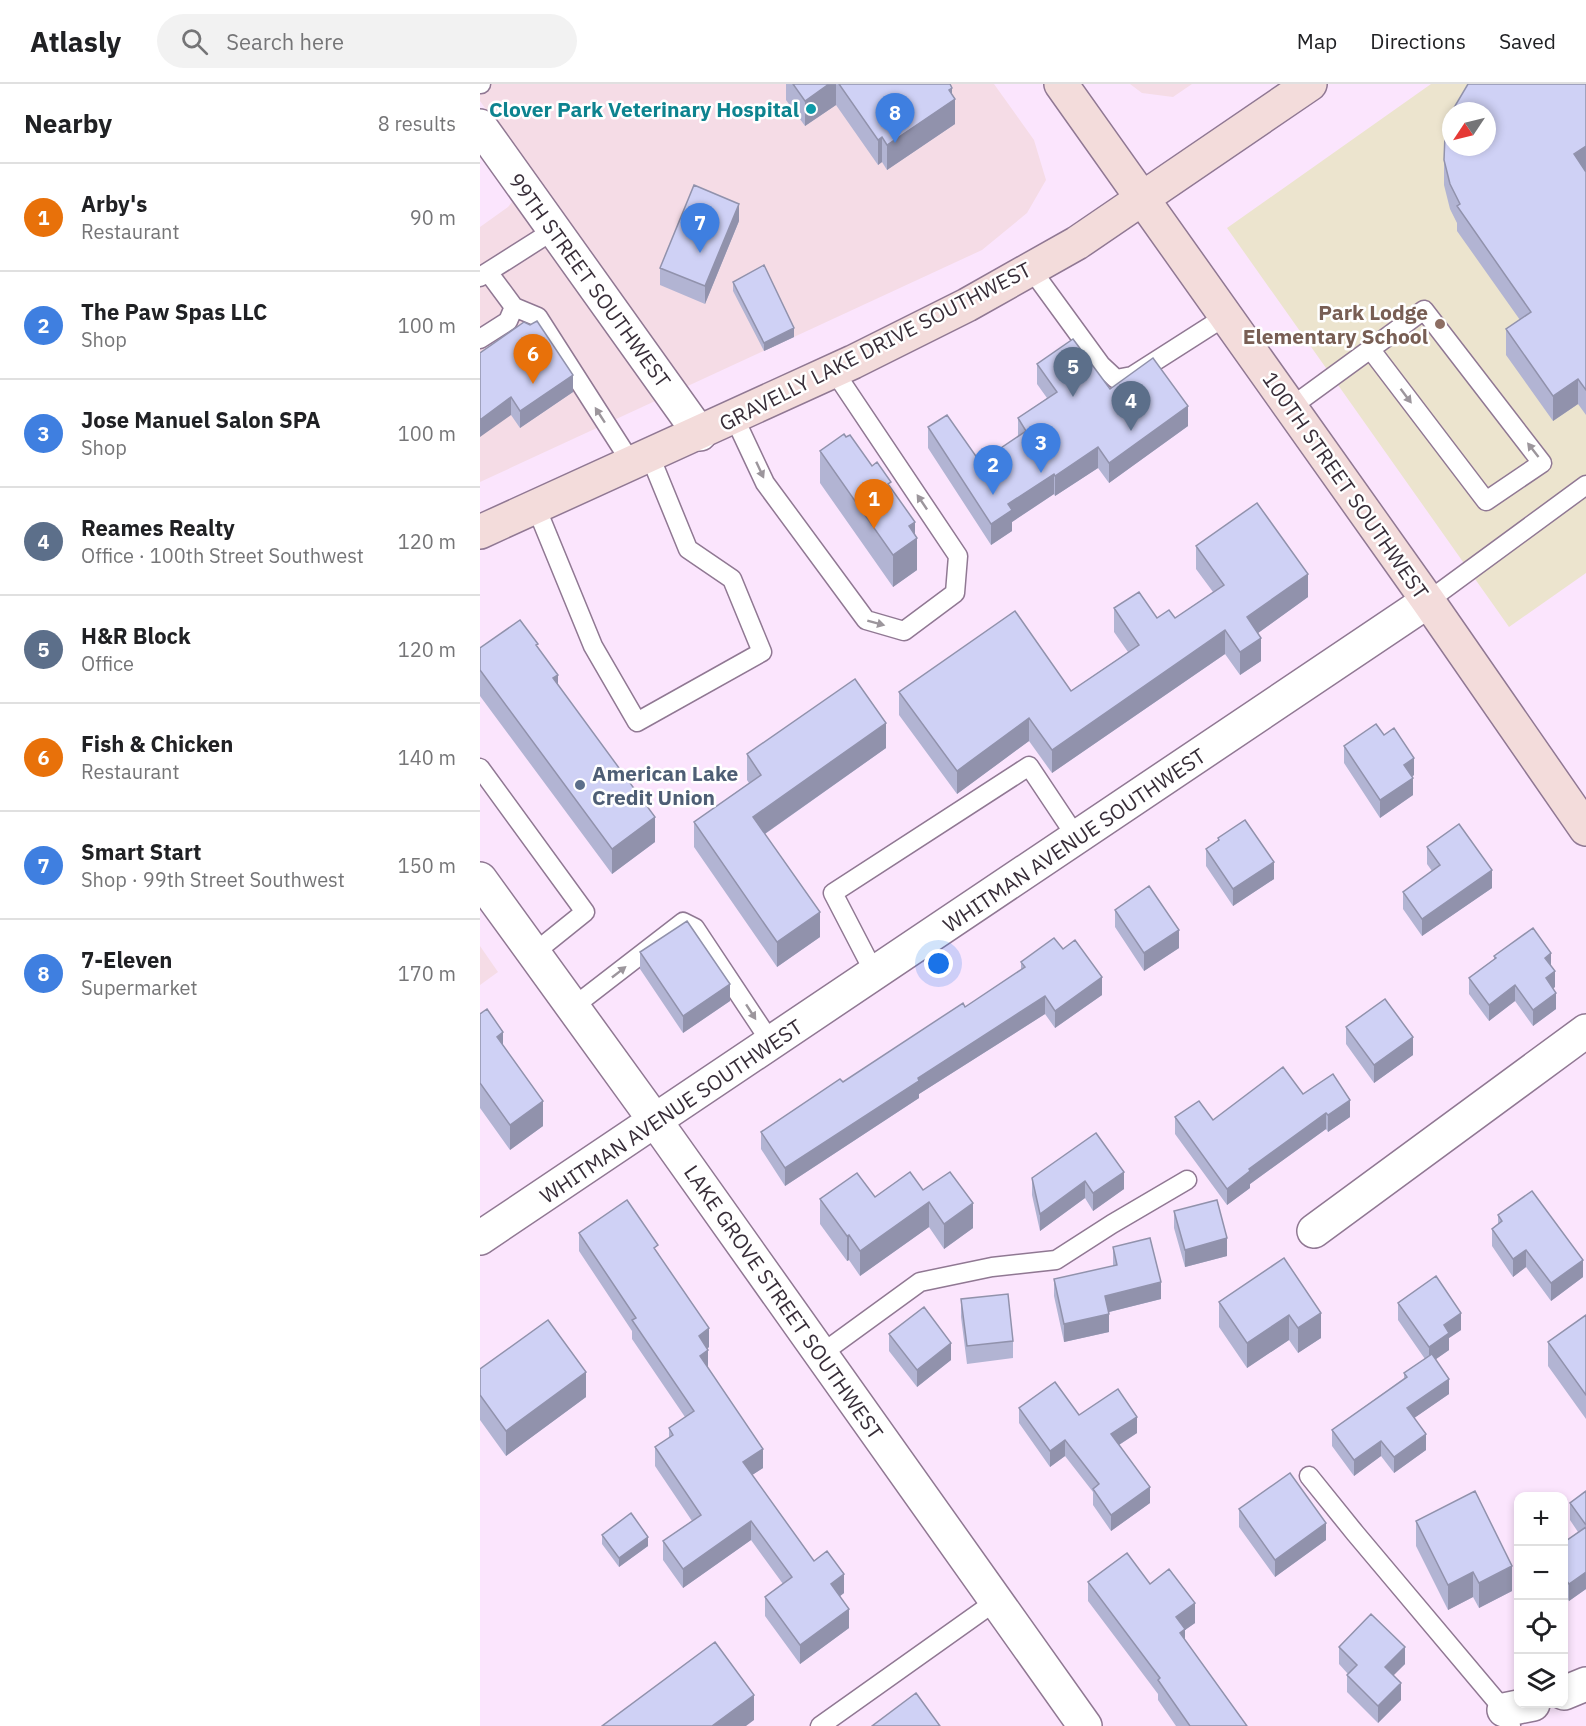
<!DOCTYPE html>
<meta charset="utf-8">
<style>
:root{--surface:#fff;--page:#f2f2f2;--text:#202124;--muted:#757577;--line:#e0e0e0;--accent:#367d88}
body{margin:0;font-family:"IBM Plex Sans",sans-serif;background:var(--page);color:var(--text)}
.controls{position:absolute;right:18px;bottom:18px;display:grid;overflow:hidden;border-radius:12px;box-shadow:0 3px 9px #0003}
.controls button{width:54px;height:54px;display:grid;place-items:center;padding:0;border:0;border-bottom:2px solid var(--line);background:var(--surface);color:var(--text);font:30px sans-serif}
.compass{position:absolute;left:962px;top:18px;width:54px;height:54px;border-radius:50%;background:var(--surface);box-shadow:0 3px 9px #0003;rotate:235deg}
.you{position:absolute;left:459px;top:880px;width:21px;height:21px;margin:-15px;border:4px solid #fff;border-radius:50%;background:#1a73e8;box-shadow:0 0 0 9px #1a73e833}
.badge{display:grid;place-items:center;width:39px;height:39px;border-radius:50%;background:var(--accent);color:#fff;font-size:20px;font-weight:700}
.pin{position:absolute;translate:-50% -50px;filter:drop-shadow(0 2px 3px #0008)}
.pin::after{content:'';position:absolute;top:32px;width:21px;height:18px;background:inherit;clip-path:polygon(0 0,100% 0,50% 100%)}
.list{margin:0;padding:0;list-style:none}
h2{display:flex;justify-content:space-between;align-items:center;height:78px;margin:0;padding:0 24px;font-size:26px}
h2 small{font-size:20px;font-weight:400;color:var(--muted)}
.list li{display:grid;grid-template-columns:39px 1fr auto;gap:18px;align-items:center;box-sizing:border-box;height:108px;padding:0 24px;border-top:2px solid var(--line)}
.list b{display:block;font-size:22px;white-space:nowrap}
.list p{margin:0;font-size:20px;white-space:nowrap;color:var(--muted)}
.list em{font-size:20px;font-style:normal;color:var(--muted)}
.icon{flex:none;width:33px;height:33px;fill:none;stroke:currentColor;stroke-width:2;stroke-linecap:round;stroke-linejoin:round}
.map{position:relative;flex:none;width:1106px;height:1642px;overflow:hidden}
header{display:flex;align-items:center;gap:36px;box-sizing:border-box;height:84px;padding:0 30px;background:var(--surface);border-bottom:2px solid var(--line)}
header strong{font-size:28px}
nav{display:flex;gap:33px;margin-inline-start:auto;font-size:21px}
.search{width:420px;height:54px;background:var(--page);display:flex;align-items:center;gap:15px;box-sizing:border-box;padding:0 21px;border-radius:33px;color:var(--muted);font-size:22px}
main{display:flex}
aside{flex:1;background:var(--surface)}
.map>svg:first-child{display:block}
.commercial{fill:#f5dce6}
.education{fill:#ece4ce;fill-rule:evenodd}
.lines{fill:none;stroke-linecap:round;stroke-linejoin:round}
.lane-casing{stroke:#907893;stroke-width:21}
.street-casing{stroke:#907893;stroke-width:36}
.secondary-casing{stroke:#907893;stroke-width:36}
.lane{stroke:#fff;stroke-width:18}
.street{stroke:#fff;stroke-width:33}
.secondary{stroke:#f3dcdb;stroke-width:33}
.wall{fill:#b2b4d3}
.shaded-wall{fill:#9192ac}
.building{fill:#cfd1f5;stroke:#9192ac;stroke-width:1.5}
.oneway{fill:#9c969c}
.culture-dot{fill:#0f9aa8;stroke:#fff;stroke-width:2}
.education-dot{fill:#8d6e63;stroke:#fff;stroke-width:2}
.service-dot{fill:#5c6f8a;stroke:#fff;stroke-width:2}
.labels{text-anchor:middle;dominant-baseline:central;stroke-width:5;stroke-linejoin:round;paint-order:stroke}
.culture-label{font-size:21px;font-weight:bold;fill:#0d838f;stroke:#fff;text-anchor:end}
.street-label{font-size:21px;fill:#382e39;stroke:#fff}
.education-label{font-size:21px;font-weight:bold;fill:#785e54;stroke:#fff;text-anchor:end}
.service-label{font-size:21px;font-weight:bold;fill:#4e5e75;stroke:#fff;text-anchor:start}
</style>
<header>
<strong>Atlasly</strong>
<div class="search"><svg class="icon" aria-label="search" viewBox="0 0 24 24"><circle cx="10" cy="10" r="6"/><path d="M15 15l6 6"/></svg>Search here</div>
<nav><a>Map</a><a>Directions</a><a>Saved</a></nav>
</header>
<main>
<aside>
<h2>Nearby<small>8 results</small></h2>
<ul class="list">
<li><span class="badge" style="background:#e8710a">1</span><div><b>Arby's</b><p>Restaurant</p></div><em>90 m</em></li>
<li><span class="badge" style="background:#3f7fe0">2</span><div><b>The Paw Spas LLC</b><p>Shop</p></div><em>100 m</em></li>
<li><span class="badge" style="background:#3f7fe0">3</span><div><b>Jose Manuel Salon SPA</b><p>Shop</p></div><em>100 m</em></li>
<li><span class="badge" style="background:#5c6f8a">4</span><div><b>Reames Realty</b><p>Office · 100th Street Southwest</p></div><em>120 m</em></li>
<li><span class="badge" style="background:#5c6f8a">5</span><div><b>H&amp;R Block</b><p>Office</p></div><em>120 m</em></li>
<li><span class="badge" style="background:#e8710a">6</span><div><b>Fish &amp; Chicken</b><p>Restaurant</p></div><em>140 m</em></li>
<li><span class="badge" style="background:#3f7fe0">7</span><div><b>Smart Start</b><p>Shop · 99th Street Southwest</p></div><em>150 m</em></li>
<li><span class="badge" style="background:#3f7fe0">8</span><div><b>7-Eleven</b><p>Supermarket</p></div><em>170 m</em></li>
</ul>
</aside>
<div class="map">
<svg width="1106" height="1642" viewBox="0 0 1106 1642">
<rect width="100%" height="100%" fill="#fbe5fd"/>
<!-- commercial -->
<path class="commercial" d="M0,0h514l40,56 12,40 -19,33 -45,37 -502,232v-255l28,-20 25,-32 -53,-74z
M650,0h62l-19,13 -31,-4z
M0,862l18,26 -18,13z"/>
<!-- education -->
<path class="education" d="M951,0h155v489l-77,54 -282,-399zM971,27h36v36h-36z"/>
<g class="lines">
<!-- lane casing -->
<g class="lane-casing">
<path id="lane" d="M0,0h1
M551,185l70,96 15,14 16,-3 94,-60
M0,193l74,-47
M34,223l24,10 94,147
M0,255l28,-18 6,-14 -26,-35
M811,323l133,-97 118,153 -56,38 -115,-151
M254,333l31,66 101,137 38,11 51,-38 3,-37 -124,-185
M56,423l57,139 44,76 125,-70 -30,-73 -44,-30 -38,-93
M948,517l158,-116
M0,684l105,144 -51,41
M395,890l-42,-81 196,-127 48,72
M93,923l110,-85 12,6 77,116
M341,1270l99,-72 72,-15 64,-7 56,-36 75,-44
M829,1392l46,57 149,177 7,16
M340,1642l176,-125"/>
</g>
<!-- street casing -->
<g class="street-casing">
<path id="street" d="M0,42l220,308
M0,795l176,243 429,604
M834,1147l272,-200
M0,1154l948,-637
M1084,1609l22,-9
M1024,1626l29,-6"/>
</g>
<!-- secondary casing -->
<g class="secondary-casing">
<path id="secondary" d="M581,0l367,517 158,228
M0,448l373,-170 114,-57 110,-62 233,-159"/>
</g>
<!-- lane -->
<use href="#lane" class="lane"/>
<!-- street -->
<use href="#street" class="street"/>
<!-- secondary -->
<use href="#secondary" class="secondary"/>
</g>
<!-- wall -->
<path class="wall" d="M306,0h164l2,10 3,30 -68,46 -5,-8 -4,3 -42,-60 -31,21 -19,-26z
M964,76l142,12v243l-8,-11 -25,17 -47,-66v-26l14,-9 -63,-89v-8l-7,-14 -6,-24z
M259,137l-34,83 -45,-19v-17z
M253,198l61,55 -30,14 -31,-60z
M0,269l93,39 -53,36 -9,-13z
M557,280l73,25 78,37 -79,57 -11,-15 -43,28 -1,-2 -42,28v9l-21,14 -63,-97v-21l52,35 38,-25v-19l29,-20 -10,-14z
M340,367l52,15 19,22 24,46 2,36 -24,17 -73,-104z
M716,462l112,51 -50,36 3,28 -21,14 -15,-21 -173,119 -23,-32 -72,53 -58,-79v-23l172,-1 57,-39 -14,-20v-24l43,10h18l38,-26 -17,-23z
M0,564h58l20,37 97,157 -43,32 -132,-178z
M904,651l30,40 -2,2 1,18 -33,23 -36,-55v-17z
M406,664l-121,86 55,103 -43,30 -83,-120v-25l55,-39 -2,-3v-26z
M738,754l56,41 -41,27 -27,-40v-17l12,-9z
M947,763l65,41 -70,48 -19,-27v-17l29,-21 -5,-7z
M635,826l64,38 -35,23 -29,-44z
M583,865l39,46 -47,33 -10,-14 -126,80v4l-134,88 -24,-37v-17l204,-125 56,-37v-8z
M160,868l90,49 -47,32 -43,-64z
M1014,872l57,10 4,21 -2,1 3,21 -23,17 -18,-25 -26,20 -20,-27v-16l25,-19z
M0,930l23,31 40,81 -33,24 -30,-42z
M866,943l67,28 -39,28 -28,-39z
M823,1010l47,23 -22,15 -2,-3 -76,55v4l-23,17 -52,-71v-17l38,3z
M644,1088v17l-31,22 -8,-13 -45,33 -8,-36v-17z
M443,1106l50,38 -29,21 -15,-22 -69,49 -11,-16 -2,1 -27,-37v-25l55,-2z
M694,1127l53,45 -42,11 -11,-39z
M1018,1131l85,62 -32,24 -25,-34 -13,10 -21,-31v-17l6,-5z
M99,1149l79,20 51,94 -2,2 1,20 55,99 -11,7 62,86 30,32 -4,3 9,32 -49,36 -35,-48v-19l18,-13 -32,-44 -68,48 -20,-28v-19l29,-20 -37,-55v-19l14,-9v-10l16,-11 -53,-78v-8l-53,-80z
M633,1163l48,52 -52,13v20l-45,10 -10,-46v-17l59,-13z
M804,1174l37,80 -23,15 -9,-13 -42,28 -28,-41v-25z
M481,1215l52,42v17l-46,6 -6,-47z
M918,1219l63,27 -12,8v12l-13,9 13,35 -35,24 12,32 -32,23 -13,-17 -27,20 -22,-30v-16l72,-52v-5l21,-14 -27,-39z
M1106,1231v104l-38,-53v-24z
M409,1250l62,26 -34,27 -28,-36z
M0,1285l106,28 -80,59 -26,-36z
M539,1324l60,7 58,18 -18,12 31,58 -39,28 -18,-26v-13l-28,-36 -15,11 -31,-44z
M1106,1407v98l-17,12 -6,-8v-50l15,-11 -8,-12v-17z
M759,1425l87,31 -51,37 -36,-50z
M936,1437l96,70 -33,17 -6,-11 -25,13 -32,-64z
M122,1451l46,11 -29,21 -17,-23z
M608,1498l62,2 45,39 -10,7v10l62,86h-71l-18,-26v-6l-70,-93z
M859,1563l66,17 -12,11 8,25 -23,23 -31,-31v-17l1,-1 -9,-10z"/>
<!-- shaded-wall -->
<path class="shaded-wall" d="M349,0h7v21l-31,21v-25z
M472,4v13l3,-2v25l-68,46v-25z
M402,53v25l-4,3v-25z
M1106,62v25l-12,8v-25z
M259,120v17l-34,83v-18z
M314,244v9l-30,14v-8z
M93,291v17l-53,36v-17z
M1098,295v25l-25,17v-25z
M31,313v18l-31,22v-17z
M708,322v20l-79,57v-20z
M618,363v21l-43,28v-20z
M574,390v20l-42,28v9l-21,14v-21l17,-20z
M435,438v17l2,-1v32l-24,17v-32l16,-29z
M828,490v23l-61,44v-24z
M745,546v24l-173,119v-23z
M781,554v23l-21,14v-23z
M78,591v25l-5,-22z
M549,634v23l-72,53v-23z
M406,639v25l-133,94v-25z
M934,674v17l-10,7v-17z
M933,694v17l-33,23v-18z
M175,733v25l-43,32v-25z
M794,778v17l-41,27v-17z
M1012,786v18l-70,48v-17z
M340,828v25l-43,30v-25z
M699,846v18l-35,23v-18z
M1071,869v16l-6,-11z
M1075,887v16l-9,7v-16z
M622,893v18l-47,33v-17z
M250,900v17l-47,32v-17z
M1035,901v16l-26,20v-16z
M1076,909v16l-23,17v-16z
M565,912v18l-126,80v4l-134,88v-18l133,-90z
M23,948v25l-6,-20z
M933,953v18l-39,28v-18z
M870,1016v17l-22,15v-17z
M63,1017v25l-33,24v-25z
M846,1029v16l-76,55v4l-23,17v-16l22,-20z
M644,1088v17l-31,22v-18z
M605,1097v17l-45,33v-17z
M449,1118v25l-69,49v-25z
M493,1119v25l-29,21v-25z
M369,1151v25l-2,1v-25z
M747,1154v18l-42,11v-17z
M1046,1166v17l-13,10v-18z
M1103,1176v17l-32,24v-18z
M681,1198v17l-56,14v-17z
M841,1229v25l-23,15v-25z
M981,1229v17l-12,8v12l-20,14v-17l15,-22z
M629,1230v18l-45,10v-18z
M809,1231v25l-42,28v-25z
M229,1244v19l-10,8v-19z
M471,1259v17l-34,27v-17z
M228,1266v19l-8,-13z
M106,1288v25l-80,59v-25z
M969,1295v15l-42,29v-15z
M657,1333v16l-26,17v-16z
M946,1350v16l-32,23v-16z
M585,1356v16l-15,11v-16z
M901,1357v15l-27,20v-16z
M283,1365v19l-20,13v-19z
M670,1403v16l-39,28v-16z
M271,1437v19l-68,48v-19z
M846,1439v17l-51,37v-17z
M168,1453v9l-29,21v-9z
M1032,1482v25l-33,17v-25z
M993,1488v25l-25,13v-25z
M1106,1488v17l-17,12v-17z
M364,1490v19l-13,10v-19z
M715,1519v20l-10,7v19l-9,-32z
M369,1525v19l-49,36v-19z
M925,1563v17l-20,20v-17z
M921,1599v17l-23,23v-17z
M274,1611v25l-8,6h-34z"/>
<!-- building -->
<path class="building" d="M313,0h36l-24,17z
M359,0h111l2,4 -3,2 6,9 -68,46 -5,-8 -4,3z
M988,0h118v62l-12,8 12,18v218l-8,-11 -25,17 -47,-67 25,-17 -74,-106 3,-2 -10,-20 -6,-24 1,-25 6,-22v34h36v-36h-35z
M214,101l45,19 -34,82 -45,-18z
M284,181l30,63 -30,15 -31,-61z
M57,237l36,54 -53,36 -9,-14 -31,23v-67l44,-31 6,3z
M593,255l37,50 43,-31 35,48 -79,57 -11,-16 -43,29 -1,-2 -46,30 4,6 -21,14 -63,-97 19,-12 33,47 46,-31 -8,-13 39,-26 -20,-28z
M364,350l2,3 4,-2 22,31 5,-4 14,20 -3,2 27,38 -6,4 8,12 -24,17 -73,-104z
M777,419l51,71 -61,43 14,21 -21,14 -15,-22 -173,120 -23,-32 -72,53 -58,-79 116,-81 56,80 68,-46 -25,-37 25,-16 18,26 12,-8 6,8 49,-33 -28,-39z
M40,536l18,24 -2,1 22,30 -5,3 102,139 -43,32 -132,-179v-22z
M375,595l31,44 -133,94 67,95 -43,30 -83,-120 67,-47 -14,-21z
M896,640l8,11 10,-7 20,30 -10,7 9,13 -33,22 -36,-54z
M765,736l29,42 -41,27 -27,-40 13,-9 -1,-2z
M979,740l33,46 -70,49 -19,-27 37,-27 -13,-18z
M669,802l30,44 -35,23 -29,-43z
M207,837l43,63 -47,32 -43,-64z
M1053,844l18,25 -6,5 10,13 -9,7 10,15 -23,17 -18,-25 -26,20 -20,-27 27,-20 -2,-2z
M574,854l9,11 12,-9 27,37 -47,34 -10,-15 -127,82 1,3 -134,87 -24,-36 79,-53 3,3 120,-79 2,4 60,-40 -4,-5z
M905,915l28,38 -39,28 -28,-38z
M7,925l16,23 -6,5 46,64 -33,24 -30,-42v-69z
M803,983l20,27 30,-20 17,26 -22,15 -2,-2 -77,56 1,2 -23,18 -52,-72 24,-16 14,19z
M616,1049l28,39 -31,21 -8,-12 -45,33 -8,-36z
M430,1088l13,18 27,-18 23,31 -29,21 -15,-22 -69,49 -11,-16 -2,1 -27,-37 37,-26 18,24z
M1052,1107l51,69 -32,23 -25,-33 -13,9 -21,-30 10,-8 -4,-6z
M147,1116l31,45 -4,3 55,80 -10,8 9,14 -8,6 63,93 -20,13 71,99 13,-10 17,23 -13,10 18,25 -49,36 -35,-48 27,-20 -41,-56 -68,48 -20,-28 38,-26 -46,-68 18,-12 -4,-7 25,-17 -62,-91 4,-2 -57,-85z
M737,1116l10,38 -42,12 -11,-39z
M670,1154l11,44 -56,14 4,18 -45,10 -10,-45 63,-14 -4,-18z
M804,1174l37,55 -23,15 -9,-13 -42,28 -28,-41z
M956,1192l25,37 -17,12 5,8 -20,14 -31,-44z
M528,1210l5,47 -46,5 -6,-47z
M444,1223l27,36 -34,27 -28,-36z
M1106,1231v80l-38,-53z
M68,1236l38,52 -80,59 -26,-36v-26z
M952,1270l17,25 -42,29 19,26 -32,23 -13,-16 -27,19 -22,-30 75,-53 -3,-4z
M575,1298l24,33 39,-26 19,28 -26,17 39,53 -39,28 -18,-26 6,-5 -34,-44 -15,11 -31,-43z
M810,1389l36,50 -51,37 -36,-51z
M995,1407l37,75 -33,17 -6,-11 -25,13 -32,-64z
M1106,1407v34l-16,-22z
M151,1429l17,24 -29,21 -17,-23z
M1106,1443v45l-17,12 -6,-8v-33z
M647,1469l23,31 19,-15 26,34 -19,14 9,12 -5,4 67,93h-57l-32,-46 2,-2 -72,-96z
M891,1530l34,33 -20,20 16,16 -23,23 -31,-31 10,-10 -18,-18z
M235,1558l39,53 -42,31h-110z
M436,1609l24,33h-68z"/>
<!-- one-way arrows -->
<defs><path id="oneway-solid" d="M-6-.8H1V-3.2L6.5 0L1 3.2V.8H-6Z" transform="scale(1.5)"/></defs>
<g class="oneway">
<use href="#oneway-solid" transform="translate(926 312) rotate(53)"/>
<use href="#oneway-solid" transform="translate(120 331) rotate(-123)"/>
<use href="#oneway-solid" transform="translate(1053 366) rotate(-128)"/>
<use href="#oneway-solid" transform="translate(280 386) rotate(65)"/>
<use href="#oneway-solid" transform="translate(442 418) rotate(-124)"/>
<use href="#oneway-solid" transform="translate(396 539) rotate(15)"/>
<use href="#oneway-solid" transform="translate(139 888) rotate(-38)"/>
<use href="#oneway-solid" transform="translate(271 928) rotate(57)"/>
</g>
<!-- markers -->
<circle class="culture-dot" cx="331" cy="25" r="6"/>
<circle class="education-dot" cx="960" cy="240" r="6"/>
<circle class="service-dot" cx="100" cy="701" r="6"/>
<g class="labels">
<!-- culture labels -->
<g class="culture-label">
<text x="319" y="25">Clover Park Veterinary Hospital</text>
</g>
<!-- street labels -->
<g class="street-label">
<text transform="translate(110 196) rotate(54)">99TH STREET SOUTHWEST</text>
<text transform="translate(395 262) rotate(-27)">GRAVELLY LAKE DRIVE SOUTHWEST</text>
<text transform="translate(866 401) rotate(55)">100TH STREET SOUTHWEST</text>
<text transform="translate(594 756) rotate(-34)">WHITMAN AVENUE SOUTHWEST</text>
<text transform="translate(191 1027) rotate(-34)">WHITMAN AVENUE SOUTHWEST</text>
<text transform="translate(304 1218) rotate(55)">LAKE GROVE STREET SOUTHWEST</text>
</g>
<!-- education labels -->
<g class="education-label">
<text x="948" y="228">Park Lodge<tspan x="948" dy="24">Elementary School</tspan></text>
</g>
<!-- service labels -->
<g class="service-label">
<text x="112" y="689">American Lake<tspan x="112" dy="24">Credit Union</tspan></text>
</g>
</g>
</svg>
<div class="controls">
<button>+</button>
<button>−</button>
<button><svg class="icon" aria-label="locate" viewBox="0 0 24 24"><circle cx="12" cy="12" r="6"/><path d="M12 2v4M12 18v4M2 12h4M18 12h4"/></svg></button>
<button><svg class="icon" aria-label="layers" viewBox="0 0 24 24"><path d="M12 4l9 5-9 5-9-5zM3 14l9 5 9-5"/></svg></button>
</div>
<svg class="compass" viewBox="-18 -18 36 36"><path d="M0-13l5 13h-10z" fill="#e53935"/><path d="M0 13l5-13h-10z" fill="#757577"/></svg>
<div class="you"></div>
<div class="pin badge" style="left:394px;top:445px;background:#e8710a">1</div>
<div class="pin badge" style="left:513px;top:411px;background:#3f7fe0">2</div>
<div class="pin badge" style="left:561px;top:389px;background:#3f7fe0">3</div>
<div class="pin badge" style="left:651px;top:347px;background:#5c6f8a">4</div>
<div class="pin badge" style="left:593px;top:313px;background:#5c6f8a">5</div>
<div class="pin badge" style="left:53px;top:300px;background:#e8710a">6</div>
<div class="pin badge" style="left:220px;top:169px;background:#3f7fe0">7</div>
<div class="pin badge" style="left:415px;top:59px;background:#3f7fe0">8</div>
</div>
</main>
